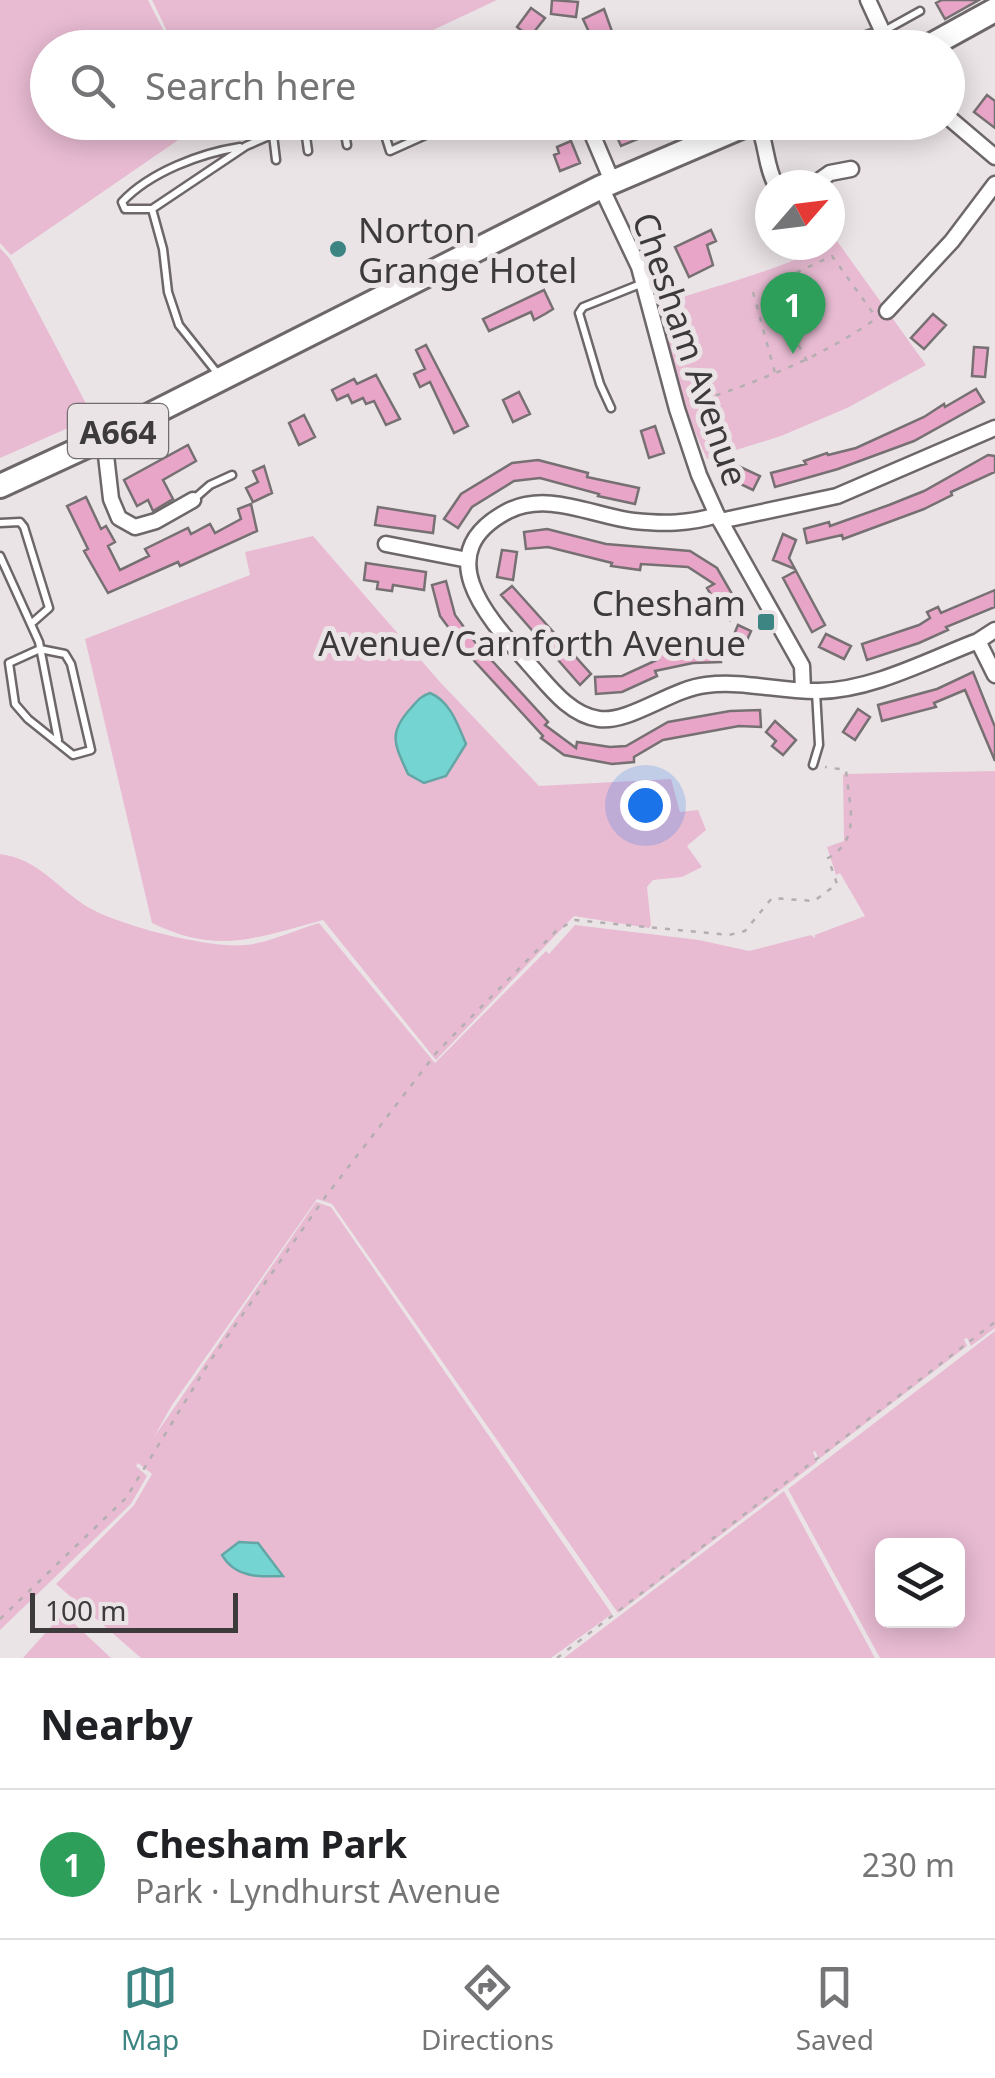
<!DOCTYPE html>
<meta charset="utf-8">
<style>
:root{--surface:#fff;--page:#f6f6f6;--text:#202124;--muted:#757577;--line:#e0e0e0;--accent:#3d8583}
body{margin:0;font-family:"Noto Sans",sans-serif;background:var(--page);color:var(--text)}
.controls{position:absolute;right:30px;bottom:30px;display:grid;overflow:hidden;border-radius:15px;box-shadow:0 5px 25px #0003}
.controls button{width:90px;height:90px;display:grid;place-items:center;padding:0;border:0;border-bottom:2px solid var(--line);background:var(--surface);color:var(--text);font:50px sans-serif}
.compass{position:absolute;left:755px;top:170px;width:90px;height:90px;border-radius:50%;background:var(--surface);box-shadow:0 5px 25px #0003;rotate:62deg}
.scale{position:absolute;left:30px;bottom:25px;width:208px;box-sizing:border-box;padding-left:10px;border:5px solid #3d3a3b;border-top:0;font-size:28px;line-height:35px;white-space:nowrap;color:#3d3a3b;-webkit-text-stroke:8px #ebe4e7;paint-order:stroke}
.you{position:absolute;left:645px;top:805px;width:35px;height:35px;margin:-25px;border:8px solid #fff;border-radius:50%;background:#1a73e8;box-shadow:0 0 0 15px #1a73e833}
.badge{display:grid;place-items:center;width:65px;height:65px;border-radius:50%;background:var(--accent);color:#fff;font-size:32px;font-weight:700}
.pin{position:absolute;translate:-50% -82px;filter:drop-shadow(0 2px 5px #0008)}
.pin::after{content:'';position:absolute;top:52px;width:35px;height:30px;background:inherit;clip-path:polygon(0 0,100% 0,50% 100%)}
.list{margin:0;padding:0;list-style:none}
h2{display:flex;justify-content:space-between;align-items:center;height:130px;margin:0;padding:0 40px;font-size:42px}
h2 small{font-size:32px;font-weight:400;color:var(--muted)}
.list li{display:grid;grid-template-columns:65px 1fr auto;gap:30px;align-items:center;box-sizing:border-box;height:150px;padding:0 40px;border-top:2px solid var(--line)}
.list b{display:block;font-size:38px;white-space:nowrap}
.list p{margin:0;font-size:32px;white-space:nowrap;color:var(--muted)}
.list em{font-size:32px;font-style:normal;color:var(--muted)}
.icon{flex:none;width:55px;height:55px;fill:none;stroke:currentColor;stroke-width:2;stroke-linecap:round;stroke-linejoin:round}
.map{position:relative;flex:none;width:995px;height:1658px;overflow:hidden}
.search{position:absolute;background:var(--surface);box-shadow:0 5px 25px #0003;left:30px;right:30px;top:30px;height:110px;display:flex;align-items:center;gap:25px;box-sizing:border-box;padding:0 35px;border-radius:55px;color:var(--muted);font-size:38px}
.sheet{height:280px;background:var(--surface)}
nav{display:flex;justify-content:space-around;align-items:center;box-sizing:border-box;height:140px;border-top:2px solid var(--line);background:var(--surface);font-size:28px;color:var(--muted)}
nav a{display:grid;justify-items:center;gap:5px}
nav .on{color:var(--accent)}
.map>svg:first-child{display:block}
.green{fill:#e8bbd2;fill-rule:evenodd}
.water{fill:#73d4d2;stroke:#63a6a5;stroke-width:2.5}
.building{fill:#e9a5c8;stroke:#767073;stroke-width:2.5}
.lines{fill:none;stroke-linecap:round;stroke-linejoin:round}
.service-casing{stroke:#6d676a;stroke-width:11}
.minor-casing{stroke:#6d676a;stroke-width:19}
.primary-casing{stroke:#6d676a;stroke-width:28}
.path{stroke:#b4aeb1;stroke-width:2.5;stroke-dasharray:5 8;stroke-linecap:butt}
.service{stroke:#fff;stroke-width:6}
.minor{stroke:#fff;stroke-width:14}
.primary{stroke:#fff;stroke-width:22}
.poi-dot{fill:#3d8583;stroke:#ebe4e7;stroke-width:4}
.labels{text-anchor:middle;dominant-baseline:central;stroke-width:10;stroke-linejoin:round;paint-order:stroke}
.shield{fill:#ebe4e7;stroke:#716d6f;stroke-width:2.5}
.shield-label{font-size:32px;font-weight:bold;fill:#3d3a3b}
.poi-label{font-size:35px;fill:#3d3a3b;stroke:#ebe4e7;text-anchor:start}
.street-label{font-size:35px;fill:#3d3a3b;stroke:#ebe4e7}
</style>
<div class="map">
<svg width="995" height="1658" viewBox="0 0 995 1658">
<rect width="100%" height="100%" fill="#ebe4e7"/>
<!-- green -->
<path class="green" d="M0,0h148l24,47 -124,1v74l155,1 -192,132 -11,-12z
M152,0h345l-100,47 -222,1z
M837,241l89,124 -79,43 -66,28 -74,23 -22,-49 -27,-105c57,-19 128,-37 179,-64z
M0,248l10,11 83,158 -93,41z
M313,536l127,146 99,104 132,-7 9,33 18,-2 8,20 -19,16 15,21 -20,10 -29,3 -6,7 4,38 -2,3 -75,-12 -138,144 -113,-140c-67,18 -105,35 -171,3l-67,-284 165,-64 -5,-23z
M995,771v557l-24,18 -4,-8 -3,1 3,7 -148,113 -4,-8 -2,1 4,10 -199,151 -286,-409 -15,-5 -145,206 -18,32 162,-235 15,5 281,407 -61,44h-410l-85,-74 78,-79 18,-31 -14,-11 -2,3 11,10 -16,28 -131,126v-776c37,5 54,30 83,50 28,20 127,45 162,41 24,-2 50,-15 74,-22l116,140 111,-112 3,3 26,-29 124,15 50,11 62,-16 4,3v-3l50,-19 -25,-43 -4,2 -9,-28 17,-6 -1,-67z
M995,1331v327h-115l-92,-169zM882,1546h76v74h-76z
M784,1491l91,167h-311z
M63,1613l48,45h-88z"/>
<!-- water -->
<path class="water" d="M430,693c20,8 28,32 36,51l-20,32 -22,7 -16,-9c-13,-29 -21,-40 3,-66 7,-8 10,-12 19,-15z
M239,1542l19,1 25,33c-23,1 -48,2 -61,-21z"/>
<!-- building -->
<path class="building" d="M552,0l26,2 -2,15 -25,-3z
M942,0h37l-34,19 -9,-16z
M531,8l14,10 -15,19 -13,-10z
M604,9l10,28 -19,8 -12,-26z
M870,29l8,19h-49l28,-14z
M987,95l8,6v27l-21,-16z
M537,122h34v1l-29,12z
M631,122h48l-58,24 -7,-16z
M571,141l9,22 -20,8 -6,-16 5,-2 -2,-6z
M711,230l5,11 -9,4 6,20 -24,12 -14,-30z
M544,290l9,19 -8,5 -11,6 -3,-8 -42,19 -6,-12z
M933,314l13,11 -22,24 -13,-11z
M426,345l42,81 -14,7 -24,-51 -10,5 -6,-13 11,-5 -9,-19z
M974,347l14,1 -3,29 -13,-1z
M376,375l24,44 -14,6 -12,-24 -8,3 -3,-6 -11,5 -4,-8 -11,5 -5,-10 22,-11 3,5z
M976,389l8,13 -70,39 -76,28 -63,18 -4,-14 35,-9 -2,-3 23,-8 1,2 28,-7 68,-31 20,-13 1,3z
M519,392l11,22 -17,8 -10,-22z
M304,415l11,22 -16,8 -10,-22z
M655,426l9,27 -15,5 -8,-27z
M188,445l8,16 -33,19 10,19 -20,12 -5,-11 -11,6 -13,-26z
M988,455l7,1v16l-44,20 1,3 -28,14 -81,30 -1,-4 -35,8 -3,-14 25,-7 1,4 59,-21 35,-14z
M538,460l50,13 -1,4 52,11 -4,16 -37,-8 1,-2 -59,-16 -26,3 -42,26 -14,21 -14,-9 17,-25 51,-31z
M736,465l24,11 -7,14 -23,-11z
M264,466l8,27 -19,9 -7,-14 12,-6 -5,-11z
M86,497l15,32 5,-3 9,16 -7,4 12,24 29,-14 -4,-7 43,-21 3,6 19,-10 5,9 26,-14 -3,-10 13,-5 6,27 -77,35 -2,-4 -70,31 -24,-42 4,-2 -21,-43z
M378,507l57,9 -2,17 -58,-8z
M547,529l59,15 84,7 27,17 26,45 -13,7 -9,-17 -4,2 -10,-17 7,-4 -26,-17 -47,-3 -1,6 -29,-4 1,-3 -64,-16 -22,2 -2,-17z
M783,534l13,6 -7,18 6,11 -22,-9z
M502,550l15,2 -4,28 -16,-3z
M366,563l60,9 -2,18 -31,-5 -1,6 -15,-2 1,-7 -14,-2z
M796,571l29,54 -13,7 -29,-54z
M446,581l9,34 20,27 73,80 -3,3 31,23 1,-6 33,5 16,-1 42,-24 62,-11 30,-1 1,17 -22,-1 -76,14 -29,17v5l-22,2 -48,-9 -23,-17 2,-2 -75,-82 -28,-38 -8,-31z
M512,586l79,88 -11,11 -79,-90z
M995,590v17l-49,20 2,3 -29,13 -52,17 -5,-16 57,-19 11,-7 -3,-6 11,-5 3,6z
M738,625l13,6 -11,25 -13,-5z
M826,634l25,12 -7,13 -25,-12z
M719,647l2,15 -28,1 -38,8 2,5 -35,16 -26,2 -1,-17 27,-1 37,-17 -1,-5z
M973,672l22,55v34l-30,-71 -31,13 2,4 -54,14 -4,-16 59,-16z
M858,709l12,8 -15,23 -12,-8z
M775,721l21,19 -13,15 -11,-9 4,-5 -10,-9z"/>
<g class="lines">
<!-- service casing -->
<g class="service-casing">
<path id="service" d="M884,31l36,-20
M304,122l4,29
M343,122l4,23
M381,122l9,29 60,-27
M273,135l3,25
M152,209h-27l-3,-7c28,-30 79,-49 118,-55
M218,374l-39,-49 -11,-33 -5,-43 -11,-40 94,-63 55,-24
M611,408l-11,-24 -21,-71 4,-6 60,-24
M194,499l16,-14 22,-10
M0,523l20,-1 4,5 25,81 -17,15
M0,556l39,86 19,98
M40,649l25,5 6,10 20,86 -18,5 -45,-36 -13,-15 -6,-41z
M813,765l6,-20 -3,-53"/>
</g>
<!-- minor casing -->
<g class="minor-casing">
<path id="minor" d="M868,0l22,48
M559,48v-3
M948,117l47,40
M587,122l25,59
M757,122c10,21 8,44 19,63
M813,185l17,-12 21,-4
M601,187l38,80 38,142 22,66 18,40 85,151 1,24
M887,311l65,-70 43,-57
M104,438l7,61 8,19 16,9 21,-6 37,-21
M717,515c-28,9 -54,9 -83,6 -41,-5 -86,-30 -126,-10 -82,43 -18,109 21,153 19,21 40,51 70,55 31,4 72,-30 107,-34 38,-5 75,7 113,6 54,-1 109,-31 159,-50l17,-11
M720,521l117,-25 158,-68
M386,544l82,16
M978,641l17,34"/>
</g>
<!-- primary casing -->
<g class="primary-casing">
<path id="primary" d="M926,48l69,-38
M0,486l104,-48 497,-251 152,-65"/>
</g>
<!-- path -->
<path class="path" d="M753,292l22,81
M807,361l-40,-75 65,-30 41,57
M691,404c65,-22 126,-44 183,-84
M0,1619l126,-121 84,-137 116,-165 111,-144 120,-122 18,-10 154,15 16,-4 27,-33 42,3 23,-17 -9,-26c34,-19 21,-53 18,-88l-21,-3
M557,1658l438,-336"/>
<!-- service -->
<use href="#service" class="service"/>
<!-- minor -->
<use href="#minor" class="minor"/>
<!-- primary -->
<use href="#primary" class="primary"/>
</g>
<!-- markers -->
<g class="poi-dot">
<circle cx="338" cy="249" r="10"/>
<rect x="756" y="612" width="20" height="20" rx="5"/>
</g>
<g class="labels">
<!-- shield labels -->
<rect class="shield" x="68" y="404" width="100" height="54" rx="8"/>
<g class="shield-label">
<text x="118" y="431">A664</text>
</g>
<!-- poi labels -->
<g class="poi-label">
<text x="358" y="229">Norton<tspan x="358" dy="40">Grange Hotel</tspan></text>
<text x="746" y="602" text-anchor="end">Chesham<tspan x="746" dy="40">Avenue/Carnforth Avenue</tspan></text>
</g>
<!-- street labels -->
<g class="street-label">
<text transform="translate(691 349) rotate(71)">Chesham Avenue</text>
</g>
</g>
</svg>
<div class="controls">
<button><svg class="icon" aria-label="layers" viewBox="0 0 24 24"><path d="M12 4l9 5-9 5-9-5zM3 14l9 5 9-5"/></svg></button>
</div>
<svg class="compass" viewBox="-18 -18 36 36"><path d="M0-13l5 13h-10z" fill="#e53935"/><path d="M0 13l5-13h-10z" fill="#757577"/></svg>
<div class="scale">100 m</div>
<div class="you"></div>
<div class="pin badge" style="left:793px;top:354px;background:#2e9e5b">1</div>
<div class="search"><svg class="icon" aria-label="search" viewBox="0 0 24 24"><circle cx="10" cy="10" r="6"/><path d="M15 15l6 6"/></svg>Search here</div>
</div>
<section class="sheet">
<h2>Nearby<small></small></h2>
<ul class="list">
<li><span class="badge" style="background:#2e9e5b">1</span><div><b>Chesham Park</b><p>Park · Lyndhurst Avenue</p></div><em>230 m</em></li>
</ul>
</section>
<nav>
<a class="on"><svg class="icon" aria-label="map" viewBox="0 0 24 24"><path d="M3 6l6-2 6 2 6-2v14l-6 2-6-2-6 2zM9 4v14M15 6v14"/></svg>Map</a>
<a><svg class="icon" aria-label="directions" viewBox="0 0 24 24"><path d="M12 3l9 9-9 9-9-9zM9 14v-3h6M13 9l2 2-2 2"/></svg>Directions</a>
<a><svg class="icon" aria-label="saved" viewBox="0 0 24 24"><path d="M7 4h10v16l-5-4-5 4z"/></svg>Saved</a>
</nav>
